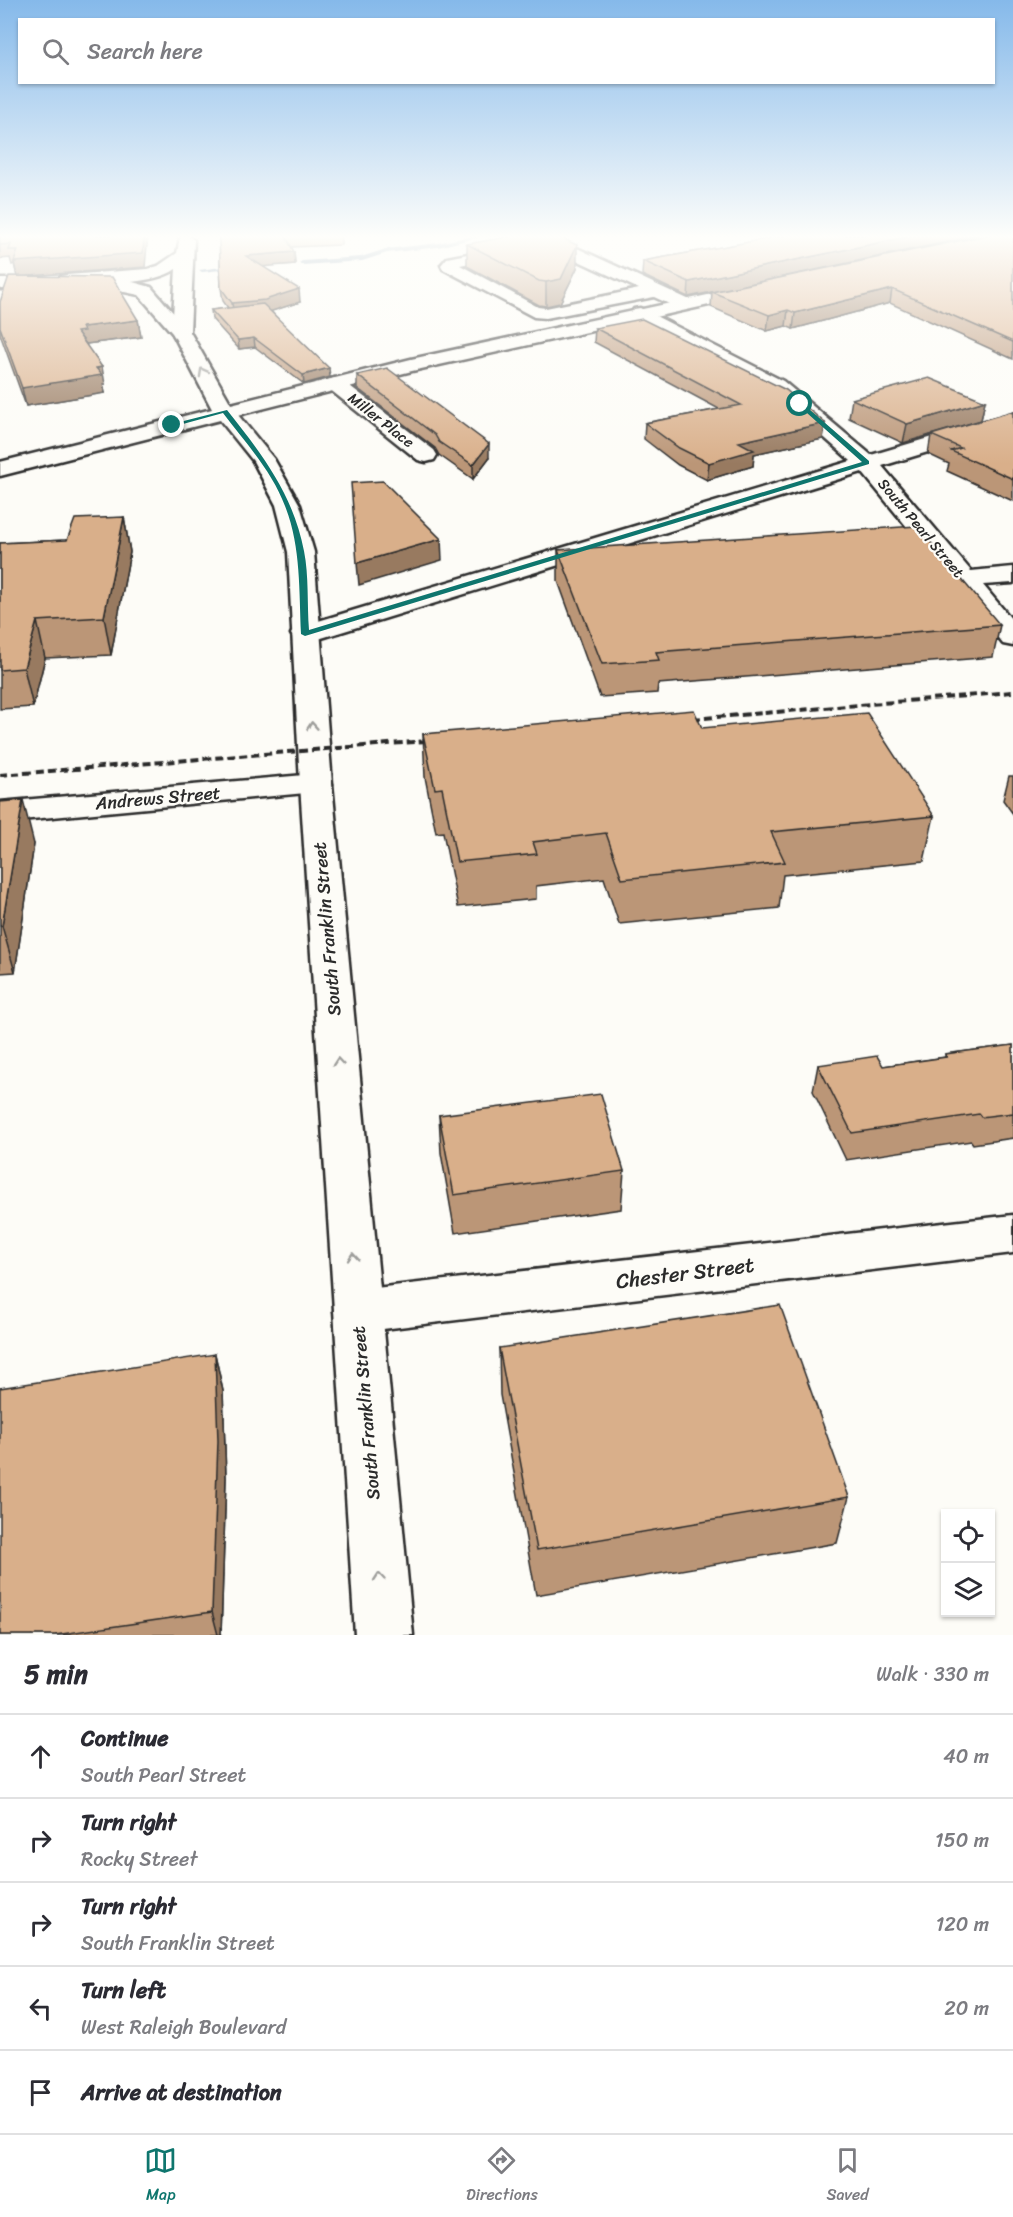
<!DOCTYPE html>
<meta charset="utf-8">
<style>
:root{--surface:#fff;--page:#f2f2f3;--text:#2b2b33;--muted:#7c7c81;--line:#e1e1e2;--accent:#0f766e}
body{margin:0;font-family:Sriracha,sans-serif;background:var(--page);color:var(--text)}
.controls{position:absolute;right:18px;bottom:18px;display:grid;overflow:hidden;border-radius:0px;box-shadow:0 2px 4px #0004}
.controls button{width:54px;height:54px;display:grid;place-items:center;padding:0;border:0;border-bottom:2px solid var(--line);background:var(--surface);color:var(--text);font:30px sans-serif}
.stop{position:absolute;width:18px;height:18px;margin:-14px;border:4px solid #0f766e;border-radius:50%;background:#fff}
.stop.end{background:#0f766e;border-color:#fff;box-shadow:0 2px 6px #0008}
.list{margin:0;padding:0;list-style:none}
h2{display:flex;justify-content:space-between;align-items:center;height:78px;margin:0;padding:0 24px;font-size:26px}
h2 small{font-size:20px;font-weight:400;color:var(--muted)}
.list li{display:grid;grid-template-columns:39px 1fr auto;gap:18px;align-items:center;box-sizing:border-box;height:84px;padding:0 24px;border-top:2px solid var(--line)}
.list b{display:block;font-size:22px;white-space:nowrap}
.list p{margin:0;font-size:20px;white-space:nowrap;color:var(--muted)}
.list em{font-size:20px;font-style:normal;color:var(--muted)}
.icon{flex:none;width:33px;height:33px;fill:none;stroke:currentColor;stroke-width:2;stroke-linecap:round;stroke-linejoin:round}
.map{position:relative;flex:none;width:1013px;height:1635px;overflow:hidden}
.search{position:absolute;background:var(--surface);box-shadow:0 2px 4px #0004;left:18px;right:18px;top:18px;height:66px;display:flex;align-items:center;gap:15px;box-sizing:border-box;padding:0 21px;border-radius:0px;color:var(--muted);font-size:22px}
.sheet{height:498px;background:var(--surface)}
nav{display:flex;justify-content:space-around;align-items:center;box-sizing:border-box;height:84px;border-top:2px solid var(--line);background:var(--surface);font-size:16px;color:var(--muted)}
nav a{display:grid;justify-items:center;gap:3px}
nav .on{color:var(--accent)}
.map>svg:first-child{display:block}
.lines{fill:none;stroke-linecap:round;stroke-linejoin:round}
.stream{fill:#69859f;fill-rule:evenodd}
.minor-casing{stroke:#2b2b2b;stroke-width:5}
.major-casing{stroke:#2b2b2b;stroke-width:5}
.minor{fill:#fdfcf7;fill-rule:evenodd}
.major{fill:#fdfcf7;fill-rule:evenodd}
.rail{stroke:#2b2b2b;stroke-width:4;stroke-dasharray:8 4;stroke-linecap:butt}
.wall{fill:#bb9677;stroke:#2b2b2b;stroke-width:1.5}
.shaded-wall{fill:#987a61;stroke:#2b2b2b;stroke-width:1.5}
.building{fill:#d9af8a;stroke:#2b2b2b;stroke-width:1.5}
.oneway{stroke:#9e9e9b}
.route{fill:#0f766e}
.labels{text-anchor:middle;dominant-baseline:central;stroke-width:4.5;stroke-linejoin:round;paint-order:stroke}
.far-street-label{font-size:15px;fill:#2b2b2b;stroke:#fdfcf7}
.street-label{font-size:18px;fill:#2b2b2b;stroke:#fdfcf7}
.near-street-label{font-size:21px;fill:#2b2b2b;stroke:#fdfcf7}
</style>
<div class="map">
<svg width="1013" height="1635" viewBox="0 0 1013 1635">
<rect width="100%" height="100%" fill="#fdfcf7"/>
<filter id="ink" filterUnits="userSpaceOnUse"><feTurbulence type="fractalNoise" baseFrequency=".0167" numOctaves="2"/><feDisplacementMap in="SourceGraphic" scale="12" xChannelSelector="R" yChannelSelector="G"/><feConvolveMatrix kernelMatrix="1 2 1 2 8 2 1 2 1" color-interpolation-filters="sRGB"/></filter>
<g filter="url(#ink)">
<g class="lines">
<!-- stream -->
<path class="stream" d="M475,235h13l-50,12 -51,6 -25,8 -60,4 -3,-2 3,-2 59,-4 25,-8 52,-6z
M237,265l2,3 -37,4 -3,-2z"/>
<!-- minor casing -->
<g class="minor-casing">
<path id="minor" d="M187,235l7,5 -4,92 -2,4h-14l-2,-4 4,-63c-23,17 -80,14 -109,16l-6,-1 -3,-4 3,-4 6,-1 81,-6 10,-3 19,-13 3,-16z
M544,239l20,3 126,58 3,4 -3,4h-12l-24,-11 -108,21 -12,-1 -91,-48 -2,-4 6,-7zM544,249l11,1 84,39 -93,19 -8,-1 -78,-42z
M640,308l143,73 88,74 142,-42v13l-131,40 89,105 42,-4v16l-30,2 30,36v25l-10,-2 -141,-172 -547,168 -10,2 -10,-2 -4,-6 4,-6 556,-167 -82,-72 -135,-72 -3,-4 3,-4z
M335,378l7,2 92,70 3,5 -3,5 -8,2 -8,-2 -90,-72 -3,-4 3,-4z
M316,774l11,3 5,7 -5,7 -327,31v-20z
M1013,1215v38l-655,79 -17,-6 -7,-15 7,-15 17,-6z"/>
</g>
<!-- major casing -->
<g class="major-casing">
<path id="major" d="M0,279h110l19,2 22,6 39,45 41,72 180,-45 343,-74 6,1 3,4 -3,4 -6,1 -342,76 -174,44 36,44 26,46 14,47 18,232 81,851h-58l-55,-851 -12,-232 -12,-47 -23,-44 -33,-41 -220,56v-14l212,-53 -39,-75 -34,-39 -29,-6h-110z"/>
</g>
<!-- minor -->
<use href="#minor" class="minor"/>
<!-- major -->
<use href="#major" class="major"/>
<!-- rail -->
<path class="rail" d="M681,720l332,-28
M0,775l439,-35"/>
</g>
<!-- wall -->
<path class="wall" d="M0,235l145,32 -116,9 109,44 3,17 -55,7 19,40h-2l2,9 -79,13 -26,-72v-32l17,-26 -3,-12 -2,1 -2,-7 -10,1z
M219,235h122v10l-50,2 3,5 1,12 -32,2 37,36 -29,9 59,66 -26,7 -49,-37 -16,2 -27,-30 -1,-9 17,-2 -5,-7 -2,-13z
M783,235h197l-292,62 -46,-22 1,-14 141,-25z
M1013,235v124l-123,-56 -97,26 -7,-3 -19,5 -56,-24 1,-15z
M467,244l110,24 -17,35 -14,3 -7,-1 -72,-39z
M595,328l230,95 -2,16 -69,15 -1,12 -46,14 -29,-15 -34,-26 1,-16 74,-14 -125,-67z
M357,375l132,83 -16,21 -34,-24 -4,-7 -78,-60z
M852,399l133,2 -4,19 -78,23 -54,-25z
M1013,413v88l-66,-30 2,-7 -21,-10 3,-19z
M124,517l6,35 -19,103 -66,3 -12,49 -33,2v-166l67,-3z
M558,550l442,75 -7,32 -335,27 -1,9 -57,4 -42,-116z
M702,728l232,88 -10,45 -141,14 -4,33 -160,16 -15,-46 -68,8v13l-78,8 -15,-75 -7,1 -11,-56 -2,-43z
M1009,776h4v38l-10,-14z
M0,802l34,42 -19,128 -15,1z
M1013,1045v93l-40,6 -2,-3 -125,19 -33,-69 5,-26 65,1 62,-9v-3z
M439,1115l185,56 -3,38 -166,24 -14,-80z
M499,1348l350,149 -12,46 -301,52 -36,-200z
M215,1354l8,37 3,87 -5,157h-221z"/>
<!-- shaded-wall -->
<path class="shaded-wall" d="M144,235h4l-3,32 -128,10 -3,-15z
M916,235h64l-292,62 1,-15z
M577,245v23l-17,35 -14,3v-24z
M294,252l1,12 -48,4 -1,-12z
M299,289l1,13 -34,11 -32,3 -2,-13z
M892,289l-2,14 -97,26 2,-16z
M788,310l-2,16 -19,5 2,-16z
M138,320l3,17 -55,7 -9,-12 5,-5z
M254,338l1,9 -16,2 -1,-9z
M102,367l3,17h-2l2,9 -79,13 -4,-18z
M329,368l1,9 -26,7 -1,-9z
M985,401l-4,19 -78,23 4,-19z
M825,423l-2,16 -69,15 -1,12 -46,14 2,-17 30,-21z
M489,444v14l-16,21v-14z
M124,517l6,35 -19,103 -7,-38z
M441,539l1,21 -83,25 -2,-22z
M37,621l8,37 -12,49 -9,-39z
M23,800l11,44 -19,128 -13,-46z
M215,1354l8,37 3,87 -5,157h-3l-6,-23z"/>
<!-- building -->
<path class="building" d="M0,235h144l-1,18 -129,9 4,-12h-9l2,-6 -11,1z
M219,235h67h-1l9,17 -48,4 53,33 -34,11 -33,3 -11,-15z
M519,235h37l21,10 -16,34 -15,3 -7,-1 -72,-37z
M788,235h128l-227,47 -46,-21z
M987,235h26v107l-121,-53 -97,24 -7,-3 -19,5 -57,-23z
M9,276l103,1 26,43 -56,7 2,4 -7,1 25,35 -6,1 6,7 -80,13 -22,-61v-25z
M263,304l66,64 -26,7 -49,-37 -16,2 -27,-30z
M642,319l144,71 39,33 -86,19 15,8 -45,13 -30,-15 -34,-25 96,-18 -146,-77z
M387,368l102,76 -16,21 -34,-23 -4,-7 -78,-60z
M929,378l56,23 -78,23 -55,-25z
M1010,412l3,1v66l-62,-28 10,-3 -30,-13z
M383,481l58,58 -84,24 -6,-80z
M124,517l-20,100 -67,4 -13,47 -24,2v-127l67,-3 8,-21z
M917,526l83,99 -344,27 3,8 -57,4 -44,-114z
M694,710l8,18 165,-15 67,103 -163,16 14,30 -163,17 -16,-46 -73,9 4,12 -80,8 -15,-74 -7,1 -12,-55z
M23,800l-21,126h-2v-124z
M1013,1045v68l-32,4 -2,-3 -127,19 -34,-68 59,-9 6,10 64,-9 -2,-3z
M601,1094l23,77 -170,24 -15,-80z
M780,1305l69,192 -312,53 -38,-202z
M215,1354l3,87 -6,171 -157,23h-55v-247z"/>
<!-- one-way arrows -->
<defs><path id="oneway-chevron" d="M-2-3.5L2.5 0L-2 3.5" fill="none" stroke-width="1.6" stroke-linecap="round" stroke-linejoin="round" transform="scale(1.5)"/></defs>
<g class="oneway">
<use href="#oneway-chevron" transform="translate(203 372) rotate(-119)"/>
<use href="#oneway-chevron" transform="translate(312 726) rotate(-94)"/>
<use href="#oneway-chevron" transform="translate(338 1062) rotate(-95)"/>
<use href="#oneway-chevron" transform="translate(353 1257) rotate(-95)"/>
<use href="#oneway-chevron" transform="translate(379 1577) rotate(-95)"/>
</g>
</g>
<!-- sky -->
<linearGradient id="sky" x2="0" y2="1"><stop stop-color="#85b9ea"/><stop offset="0.51" stop-color="#fefefb"/><stop offset="1" stop-color="#fefefb" stop-opacity="0"/></linearGradient>
<rect width="1013" height="464" fill="url(#sky)"/>
<!-- route -->
<path class="route" d="M798,403h4l67,58v3l-564,172 -4,-2c-2,-43 0,-88 -16,-128 -13,-35 -40,-64 -62,-93l-51,14 -4,-2 59,-15c35,44 66,84 77,141 5,25 3,53 5,79l553,-168 -64,-57z"/>
<g class="labels">
<!-- far-street labels -->
<g class="far-street-label">
<text transform="translate(381 420) rotate(38)">Miller Place</text>
<text transform="translate(921 528) rotate(50)">South Pearl Street</text>
</g>
<!-- street labels -->
<g class="street-label">
<text transform="translate(158 798) rotate(-5)">Andrews Street</text>
<text transform="translate(327 929) rotate(-95)">South Franklin Street</text>
<text transform="translate(366 1413) rotate(-95)">South Franklin Street</text>
</g>
<!-- near-street labels -->
<g class="near-street-label">
<text transform="translate(685 1273) rotate(-7)">Chester Street</text>
</g>
</g>
</svg>
<div class="controls">
<button><svg class="icon" aria-label="locate" viewBox="0 0 24 24"><circle cx="12" cy="12" r="6"/><path d="M12 2v4M12 18v4M2 12h4M18 12h4"/></svg></button>
<button><svg class="icon" aria-label="layers" viewBox="0 0 24 24"><path d="M12 4l9 5-9 5-9-5zM3 14l9 5 9-5"/></svg></button>
</div>
<div class="stop" style="left:800px;top:404px"></div>
<div class="stop end" style="left:172px;top:425px"></div>
<div class="search"><svg class="icon" aria-label="search" viewBox="0 0 24 24"><circle cx="10" cy="10" r="6"/><path d="M15 15l6 6"/></svg>Search here</div>
</div>
<section class="sheet">
<h2>5 min<small>Walk · 330 m</small></h2>
<ul class="list">
<li><svg class="icon" aria-label="ahead" viewBox="0 0 24 24"><path d="M12 20V5M6 11l6-6 6 6"/></svg><div><b>Continue</b><p>South Pearl Street</p></div><em>40 m</em></li>
<li><svg class="icon" aria-label="right" viewBox="0 0 24 24"><path d="M7 20v-9h11M14 6l5 5-5 5"/></svg><div><b>Turn right</b><p>Rocky Street</p></div><em>150 m</em></li>
<li><svg class="icon" aria-label="right" viewBox="0 0 24 24"><path d="M7 20v-9h11M14 6l5 5-5 5"/></svg><div><b>Turn right</b><p>South Franklin Street</p></div><em>120 m</em></li>
<li><svg class="icon" aria-label="left" viewBox="0 0 24 24"><path d="M17 20v-9H6M10 6l-5 5 5 5"/></svg><div><b>Turn left</b><p>West Raleigh Boulevard</p></div><em>20 m</em></li>
<li><svg class="icon" aria-label="arrive" viewBox="0 0 24 24"><path d="M6 21V4h12l-3 4 3 4H6"/></svg><div><b>Arrive at destination</b></div></li>
</ul>
</section>
<nav>
<a class="on"><svg class="icon" aria-label="map" viewBox="0 0 24 24"><path d="M3 6l6-2 6 2 6-2v14l-6 2-6-2-6 2zM9 4v14M15 6v14"/></svg>Map</a>
<a><svg class="icon" aria-label="directions" viewBox="0 0 24 24"><path d="M12 3l9 9-9 9-9-9zM9 14v-3h6M13 9l2 2-2 2"/></svg>Directions</a>
<a><svg class="icon" aria-label="saved" viewBox="0 0 24 24"><path d="M7 4h10v16l-5-4-5 4z"/></svg>Saved</a>
</nav>
